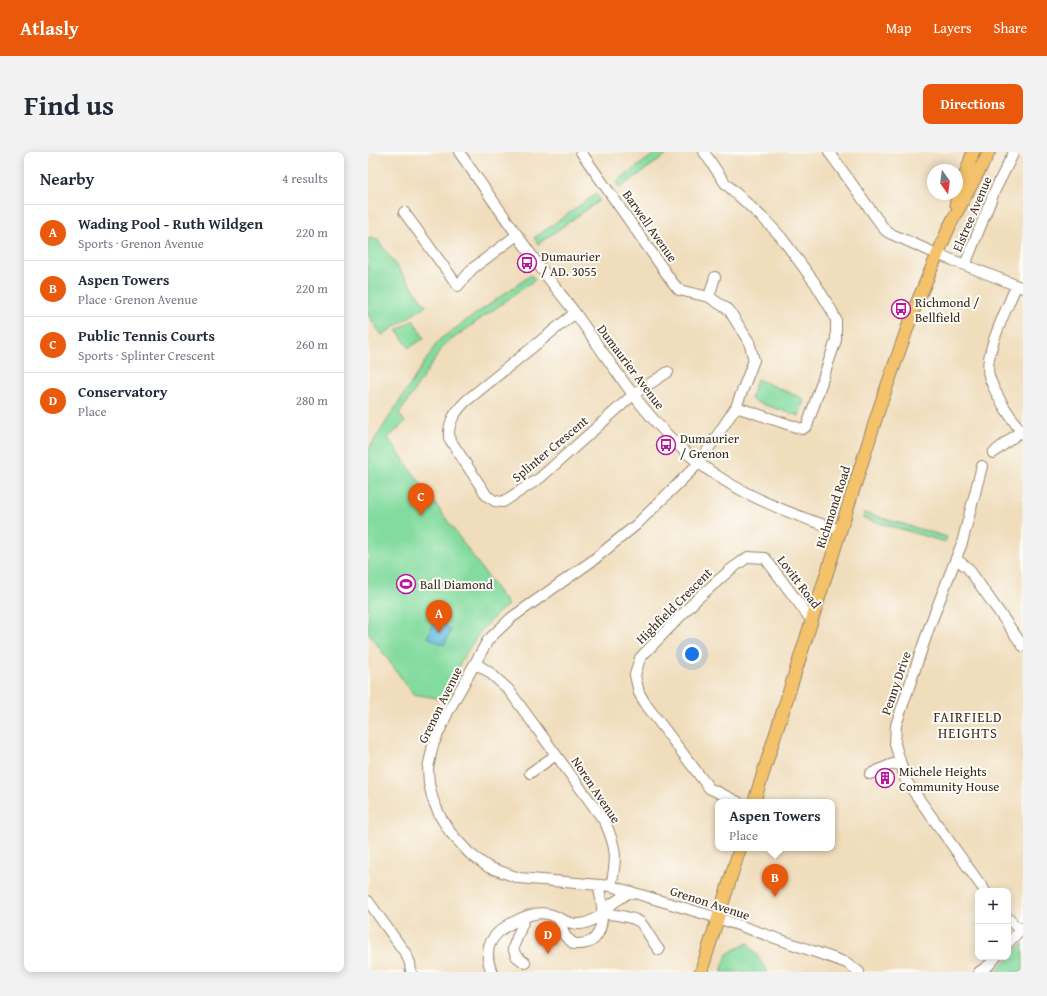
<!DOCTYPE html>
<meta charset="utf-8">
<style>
:root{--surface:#fff;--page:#f2f2f3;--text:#1f2937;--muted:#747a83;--line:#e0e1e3;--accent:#ea580c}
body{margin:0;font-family:"Gentium Book Plus",serif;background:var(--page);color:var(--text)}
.controls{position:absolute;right:12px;bottom:12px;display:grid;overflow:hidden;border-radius:8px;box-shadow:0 2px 10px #0003}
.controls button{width:36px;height:36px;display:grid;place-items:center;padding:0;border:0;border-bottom:1px solid var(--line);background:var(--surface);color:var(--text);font:20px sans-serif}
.compass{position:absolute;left:559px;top:12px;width:36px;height:36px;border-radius:50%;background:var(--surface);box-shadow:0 2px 10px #0003;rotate:166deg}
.you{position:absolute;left:324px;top:502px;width:14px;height:14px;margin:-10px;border:3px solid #fff;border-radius:50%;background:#1a73e8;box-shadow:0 0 0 6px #1a73e833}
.badge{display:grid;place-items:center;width:26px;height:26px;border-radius:50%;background:var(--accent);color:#fff;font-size:13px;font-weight:700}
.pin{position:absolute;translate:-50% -33px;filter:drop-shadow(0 1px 2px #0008)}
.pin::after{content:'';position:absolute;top:21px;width:14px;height:12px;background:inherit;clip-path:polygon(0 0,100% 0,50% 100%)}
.popup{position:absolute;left:347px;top:647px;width:120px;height:52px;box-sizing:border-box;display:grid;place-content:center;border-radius:8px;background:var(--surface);filter:drop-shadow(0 1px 3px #0005);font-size:13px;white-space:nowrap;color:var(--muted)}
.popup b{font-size:15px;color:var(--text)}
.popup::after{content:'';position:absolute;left:50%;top:100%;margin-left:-8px;border:8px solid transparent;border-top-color:var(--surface)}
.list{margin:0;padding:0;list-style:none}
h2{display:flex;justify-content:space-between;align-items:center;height:52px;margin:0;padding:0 16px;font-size:17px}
h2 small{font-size:13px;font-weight:400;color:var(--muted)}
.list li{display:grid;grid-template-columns:26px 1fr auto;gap:12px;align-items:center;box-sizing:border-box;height:56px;padding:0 16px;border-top:1px solid var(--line)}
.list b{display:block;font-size:15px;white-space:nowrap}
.list p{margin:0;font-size:13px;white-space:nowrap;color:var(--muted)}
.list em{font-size:13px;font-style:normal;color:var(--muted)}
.map{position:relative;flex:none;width:655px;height:820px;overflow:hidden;border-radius:8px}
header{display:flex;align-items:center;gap:24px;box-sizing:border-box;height:56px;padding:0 20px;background:var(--accent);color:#fff}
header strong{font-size:19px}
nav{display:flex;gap:22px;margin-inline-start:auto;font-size:14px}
.intro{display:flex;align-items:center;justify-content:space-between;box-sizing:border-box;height:96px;padding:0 24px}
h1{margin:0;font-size:28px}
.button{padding:10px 18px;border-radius:8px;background:var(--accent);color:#fff;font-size:14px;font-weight:700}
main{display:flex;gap:24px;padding:0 24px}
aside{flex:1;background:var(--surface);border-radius:8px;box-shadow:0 2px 10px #0003}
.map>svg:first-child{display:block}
.green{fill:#83db9f;stroke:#5f825e}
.water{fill:#65bce2;stroke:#507380}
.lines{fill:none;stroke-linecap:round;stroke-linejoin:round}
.minor-casing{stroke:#96846d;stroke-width:12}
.major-casing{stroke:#96846d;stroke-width:14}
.minor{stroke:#fff;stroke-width:10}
.major{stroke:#f3c26a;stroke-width:12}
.labels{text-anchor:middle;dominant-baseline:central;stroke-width:4;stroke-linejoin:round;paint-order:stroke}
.street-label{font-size:13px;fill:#3b2a1e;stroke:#fdfcf7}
.poi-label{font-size:13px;fill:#3b2a1e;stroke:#fdfcf7;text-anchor:start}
.neighbourhood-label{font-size:14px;letter-spacing:1px;fill:#3b2a1e;stroke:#fdfcf7}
</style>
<header>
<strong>Atlasly</strong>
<nav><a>Map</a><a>Layers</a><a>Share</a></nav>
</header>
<div class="intro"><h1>Find us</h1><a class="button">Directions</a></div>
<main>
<aside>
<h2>Nearby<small>4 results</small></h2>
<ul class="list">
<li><span class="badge">A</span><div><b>Wading Pool - Ruth Wildgen</b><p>Sports · Grenon Avenue</p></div><em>220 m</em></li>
<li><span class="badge">B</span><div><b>Aspen Towers</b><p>Place · Grenon Avenue</p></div><em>220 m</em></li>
<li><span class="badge">C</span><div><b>Public Tennis Courts</b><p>Sports · Splinter Crescent</p></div><em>260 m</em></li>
<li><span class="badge">D</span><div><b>Conservatory</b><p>Place</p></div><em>280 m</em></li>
</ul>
</aside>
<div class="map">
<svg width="655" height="820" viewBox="0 0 655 820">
<rect width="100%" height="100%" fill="#fdfcf7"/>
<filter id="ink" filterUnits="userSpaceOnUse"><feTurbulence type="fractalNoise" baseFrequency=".025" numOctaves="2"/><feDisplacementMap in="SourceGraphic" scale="8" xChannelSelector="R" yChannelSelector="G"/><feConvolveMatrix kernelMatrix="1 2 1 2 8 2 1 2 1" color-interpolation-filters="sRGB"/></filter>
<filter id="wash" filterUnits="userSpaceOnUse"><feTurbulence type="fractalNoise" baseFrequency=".012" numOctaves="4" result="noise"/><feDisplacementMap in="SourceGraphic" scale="16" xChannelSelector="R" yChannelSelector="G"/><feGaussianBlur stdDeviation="0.9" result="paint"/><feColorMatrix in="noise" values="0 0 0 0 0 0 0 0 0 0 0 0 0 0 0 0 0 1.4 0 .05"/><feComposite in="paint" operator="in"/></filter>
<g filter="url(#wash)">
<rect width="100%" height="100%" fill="#f0ddbc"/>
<!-- green -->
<path class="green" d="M289,0h13l-50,36 -4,-6z
M228,42l4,6 -62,44 -4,-6z
M0,86l9,1 49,67 -44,29 -14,-20z
M163,123l4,5 -91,65 -45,69 6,8 -17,16 120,167c-34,26 -47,57 -66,94l-29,-5 -45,-62v-182l71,-110z
M45,168l11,18 -15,10 -12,-18z
M389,227l47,20 -5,17 -46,-15 -2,-4z
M497,361l82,24 -2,5 -82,-24z
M380,791l20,29h-47l6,-18z
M655,791v29h-28z"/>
<!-- water -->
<path class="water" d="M67,470l16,7 -7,16 -17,-8z"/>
</g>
<g filter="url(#ink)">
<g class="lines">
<!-- minor casing -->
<g class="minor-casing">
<path id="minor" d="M91,0c28,40 55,79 84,119 10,14 22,28 33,43 37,52 72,110 123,149 41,32 92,52 141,67
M213,0l92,131 6,7 30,7 20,13 20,32 5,18 -18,47 -37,56 -63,62 -44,36 -81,57 -23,22 -39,70 -16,35 -5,23 1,16 4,16 7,16 10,16 19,21 19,14 31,11 92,8 107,32 129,45 12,9
M336,0l21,31 41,38 15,16 34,46 17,28 4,9v20l-29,86 -5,3 -66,-22
M461,0l56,78 4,3 48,21 86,34
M36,60l54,74 14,-17 45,-34
M597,113l30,-75 19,-38
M648,134c-8,21 -33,68 -27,90 6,19 22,42 34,58
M341,145l6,-20
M207,161l-109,88c-11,11 -18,21 -17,37l38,58 8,5 8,1 37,-24 94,-84 34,-22
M625,301l28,-22
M614,314l-20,77 -32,82 -34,100 -1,19 11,37 79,110
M588,407l12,9 55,78
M107,511l14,9 19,17 97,133c12,27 12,36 6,64
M162,621l26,-18
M502,622l20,-9 10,-3
M370,650l-29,-14 -62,-82 -8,-13 -4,-18 5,-17 57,-59 33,-29 18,-13 17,1 47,63
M0,749l38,53 4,9 1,9
M234,762c6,-10 18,-15 28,-22
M157,765l-12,31 3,8 9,7
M640,766l11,12
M191,767l6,17 9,8c7,0 16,0 21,-6 11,-13 7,-38 3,-53
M640,791l15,-16
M124,820c-4,-8 -5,-17 -3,-26 6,-18 41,-36 59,-32 11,2 19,11 31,10 10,0 15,-6 23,-9 6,-3 33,3 38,7 6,6 13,21 19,28
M611,820l10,-7 7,-8"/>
</g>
<!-- major casing -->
<g class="major-casing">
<path id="major" d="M588,51l17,-51
M386,650l125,-393 34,-97 37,-87 39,-73
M333,820l39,-124"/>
</g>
<!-- minor -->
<use href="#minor" class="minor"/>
<!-- major -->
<use href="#major" class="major"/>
</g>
</g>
<!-- icons -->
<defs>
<g id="bus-ring" transform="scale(1)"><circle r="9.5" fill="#fdfcf7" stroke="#b5179e" stroke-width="1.5"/><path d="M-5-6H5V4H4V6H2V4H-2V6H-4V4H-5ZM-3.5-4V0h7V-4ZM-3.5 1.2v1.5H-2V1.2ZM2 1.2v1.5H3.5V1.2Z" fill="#b5179e"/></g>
<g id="stadium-ring" transform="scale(1)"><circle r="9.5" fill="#fdfcf7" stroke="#b5179e" stroke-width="1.5"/><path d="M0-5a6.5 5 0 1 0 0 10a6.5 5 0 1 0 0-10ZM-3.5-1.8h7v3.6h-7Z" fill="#b5179e"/></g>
<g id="building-ring" transform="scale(1)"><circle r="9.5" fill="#fdfcf7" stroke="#b5179e" stroke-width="1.5"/><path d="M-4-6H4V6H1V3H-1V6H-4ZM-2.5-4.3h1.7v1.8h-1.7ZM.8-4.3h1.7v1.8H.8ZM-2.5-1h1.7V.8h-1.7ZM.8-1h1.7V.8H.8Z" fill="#b5179e"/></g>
</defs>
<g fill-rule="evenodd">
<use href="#bus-ring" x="159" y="111"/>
<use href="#bus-ring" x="533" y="157"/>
<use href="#bus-ring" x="298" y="293"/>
<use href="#stadium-ring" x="38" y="432"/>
<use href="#building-ring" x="517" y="626"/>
</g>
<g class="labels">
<!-- street labels -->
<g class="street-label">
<text transform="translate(604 62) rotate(-67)">Elstree Avenue</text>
<text transform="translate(282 74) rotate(55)">Barwell Avenue</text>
<text transform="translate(263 215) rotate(53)">Dumaurier Avenue</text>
<text transform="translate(182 297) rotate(-40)">Splinter Crescent</text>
<text transform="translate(465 355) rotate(-72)">Richmond Road</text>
<text transform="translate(431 430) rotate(53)">Lovitt Road</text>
<text transform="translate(306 454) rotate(-45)">Highfield Crescent</text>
<text transform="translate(528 531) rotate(-71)">Penny Drive</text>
<text transform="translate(72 553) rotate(-64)">Grenon Avenue</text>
<text transform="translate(228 638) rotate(56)">Noren Avenue</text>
<text transform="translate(342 751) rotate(18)">Grenon Avenue</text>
</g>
<!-- poi labels -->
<g class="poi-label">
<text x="173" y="104">Dumaurier<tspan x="173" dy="15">/ AD. 3055</tspan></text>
<text x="547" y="150">Richmond /<tspan x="547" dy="15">Bellfield</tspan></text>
<text x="312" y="286">Dumaurier<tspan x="312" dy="15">/ Grenon</tspan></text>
<text x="52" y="432">Ball Diamond</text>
<text x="531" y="619">Michele Heights<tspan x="531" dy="15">Community House</tspan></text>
</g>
<!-- neighbourhood labels -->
<g class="neighbourhood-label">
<text x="600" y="565">FAIRFIELD<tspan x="600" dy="16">HEIGHTS</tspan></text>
</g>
</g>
</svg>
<div class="controls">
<button>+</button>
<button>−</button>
</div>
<svg class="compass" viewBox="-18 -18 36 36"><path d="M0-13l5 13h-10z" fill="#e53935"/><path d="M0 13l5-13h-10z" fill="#747a83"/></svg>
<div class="you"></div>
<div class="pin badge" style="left:71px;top:481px">A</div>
<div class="pin badge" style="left:407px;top:745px">B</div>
<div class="popup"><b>Aspen Towers</b>Place</div>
<div class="pin badge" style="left:53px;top:364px">C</div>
<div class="pin badge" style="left:180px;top:802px">D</div>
</div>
</main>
